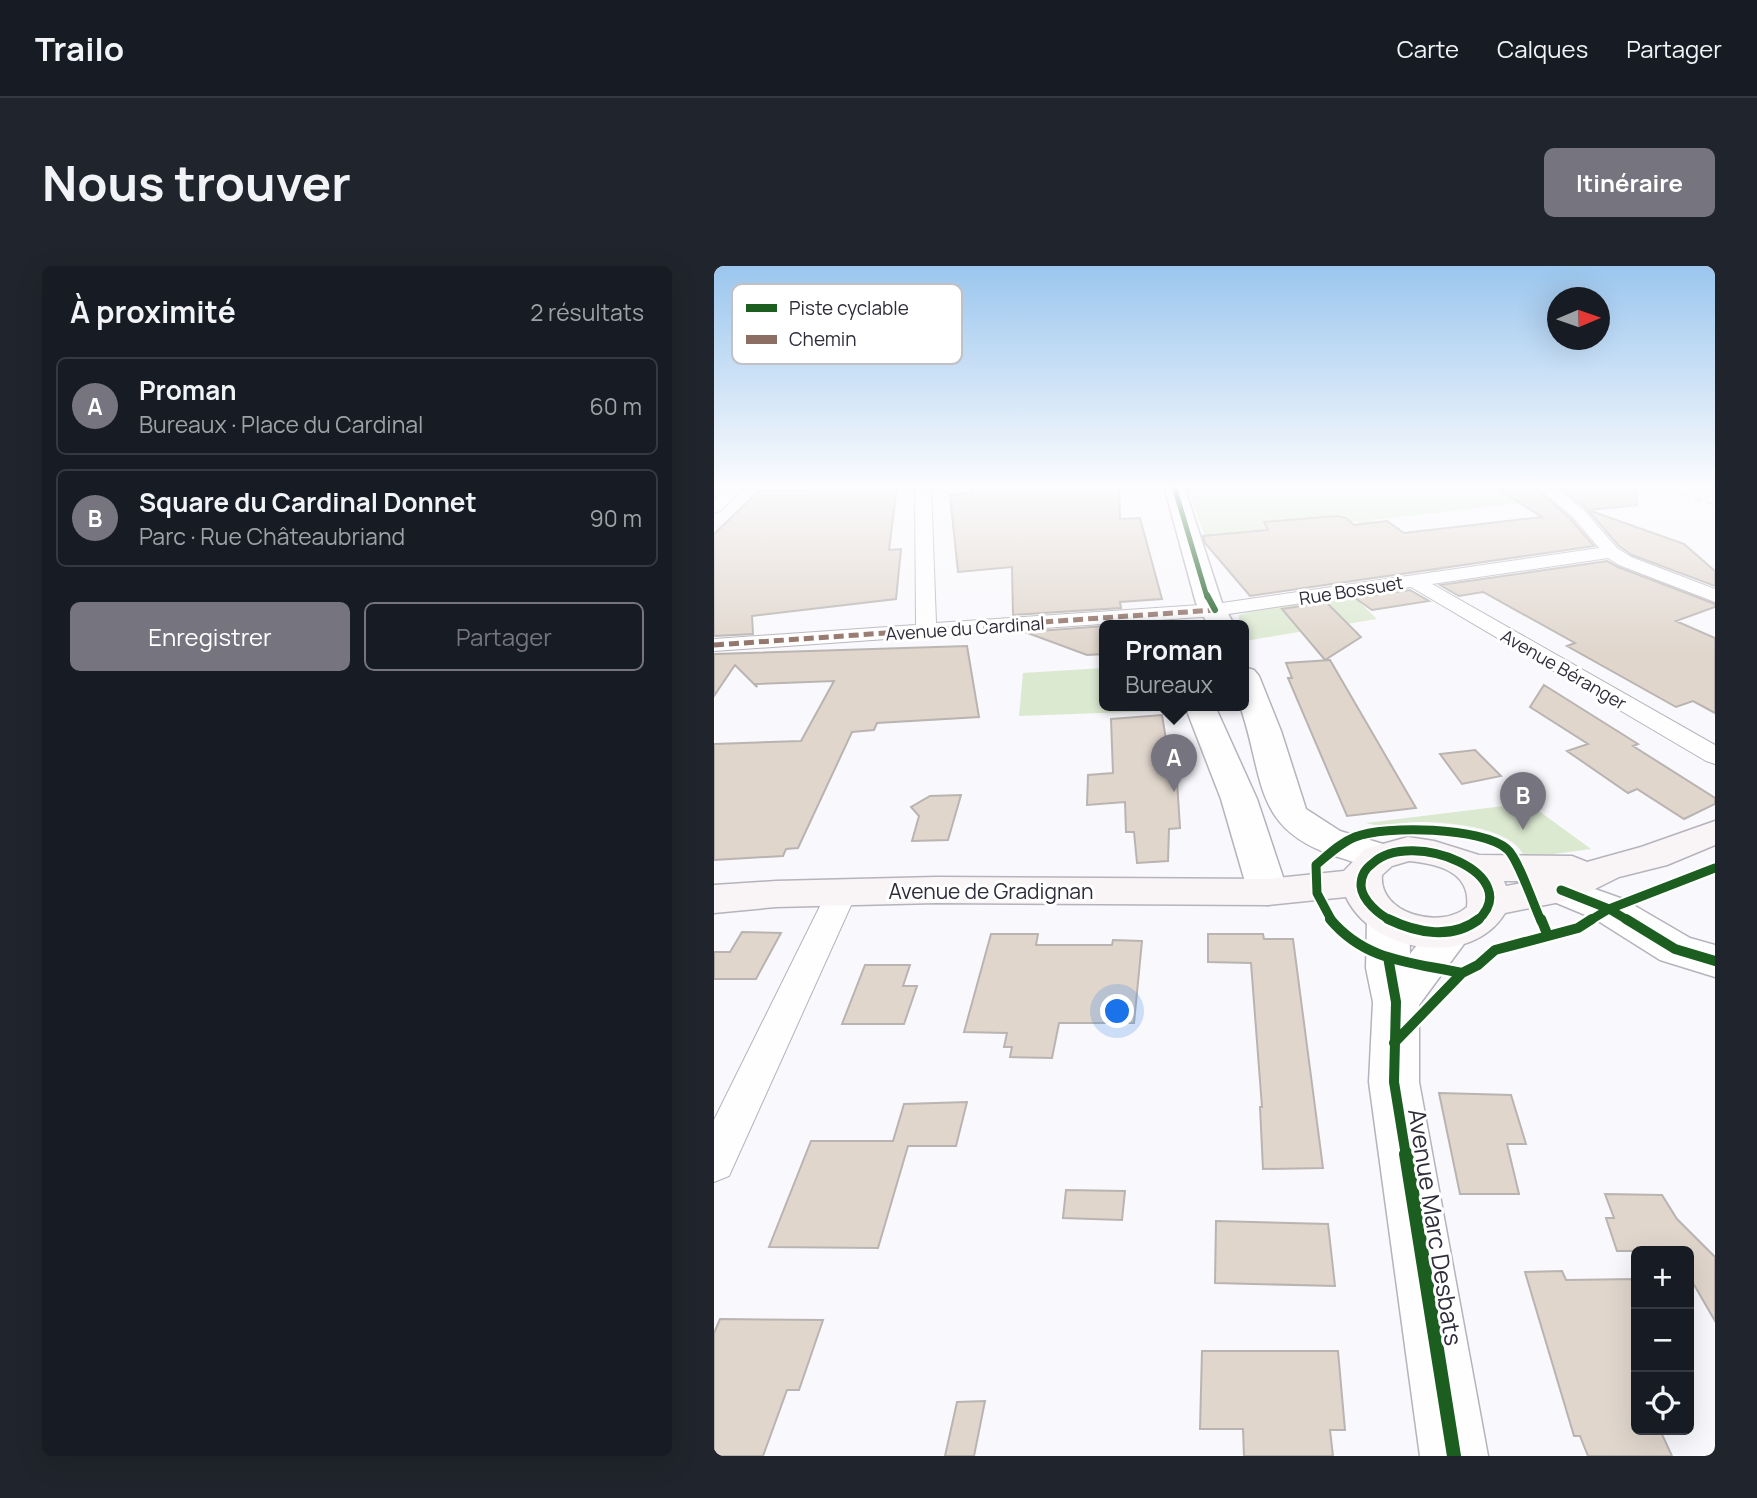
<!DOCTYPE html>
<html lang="fr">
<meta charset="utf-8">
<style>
:root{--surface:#171b24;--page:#20242c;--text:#f1f3f6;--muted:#9ea1a6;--line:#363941;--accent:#76747e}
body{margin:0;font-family:Manrope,sans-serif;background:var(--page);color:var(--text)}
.controls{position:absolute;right:21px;bottom:21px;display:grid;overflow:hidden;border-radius:10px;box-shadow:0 7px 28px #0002}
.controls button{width:63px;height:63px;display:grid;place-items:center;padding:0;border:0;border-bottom:2px solid var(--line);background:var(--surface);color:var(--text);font:35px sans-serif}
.compass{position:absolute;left:833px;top:21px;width:63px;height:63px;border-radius:50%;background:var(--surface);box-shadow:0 7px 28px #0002;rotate:88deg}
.you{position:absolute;left:404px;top:746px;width:24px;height:24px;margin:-18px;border:5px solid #fff;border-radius:50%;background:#1a73e8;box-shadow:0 0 0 10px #1a73e833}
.badge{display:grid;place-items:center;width:46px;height:46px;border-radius:50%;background:var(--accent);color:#fff;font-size:23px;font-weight:700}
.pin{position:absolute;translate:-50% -58px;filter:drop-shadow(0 2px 4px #0008)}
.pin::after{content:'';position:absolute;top:37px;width:24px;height:21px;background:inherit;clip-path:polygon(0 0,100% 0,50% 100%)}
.popup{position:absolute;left:385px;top:354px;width:150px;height:91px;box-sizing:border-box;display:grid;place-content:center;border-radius:10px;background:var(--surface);filter:drop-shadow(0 2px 5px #0005);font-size:23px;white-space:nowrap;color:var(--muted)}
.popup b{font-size:26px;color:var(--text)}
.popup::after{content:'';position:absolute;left:50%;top:100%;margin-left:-14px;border:14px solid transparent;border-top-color:var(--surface)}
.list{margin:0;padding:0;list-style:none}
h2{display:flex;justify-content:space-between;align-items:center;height:91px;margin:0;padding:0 28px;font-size:30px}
h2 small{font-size:23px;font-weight:400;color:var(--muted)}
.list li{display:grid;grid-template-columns:46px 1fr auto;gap:21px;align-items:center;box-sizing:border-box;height:98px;margin:0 14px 14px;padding:0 14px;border:2px solid var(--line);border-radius:10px}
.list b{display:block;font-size:26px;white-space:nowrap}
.list p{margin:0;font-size:23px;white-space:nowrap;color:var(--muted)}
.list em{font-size:23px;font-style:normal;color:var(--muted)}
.actions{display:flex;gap:14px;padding:21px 28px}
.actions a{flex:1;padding:16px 0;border:2px solid var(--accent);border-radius:10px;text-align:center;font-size:24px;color:var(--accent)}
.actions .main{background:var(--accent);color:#fff}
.icon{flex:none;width:38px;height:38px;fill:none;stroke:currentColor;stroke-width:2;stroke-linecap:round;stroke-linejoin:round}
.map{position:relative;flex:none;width:1001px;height:1190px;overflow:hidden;border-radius:10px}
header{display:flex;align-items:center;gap:42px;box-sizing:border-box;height:98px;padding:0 35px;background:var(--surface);border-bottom:2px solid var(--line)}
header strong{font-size:33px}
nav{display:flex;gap:38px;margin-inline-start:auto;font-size:24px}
.intro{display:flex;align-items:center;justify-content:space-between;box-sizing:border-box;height:168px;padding:0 42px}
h1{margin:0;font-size:49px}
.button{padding:18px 32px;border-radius:10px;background:var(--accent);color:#fff;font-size:24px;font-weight:700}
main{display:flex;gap:42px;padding:0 42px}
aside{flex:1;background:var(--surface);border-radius:10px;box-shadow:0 7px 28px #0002}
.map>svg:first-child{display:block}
.green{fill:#dce9d1}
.building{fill:#e0d6cc;stroke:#b9b4b1;stroke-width:2}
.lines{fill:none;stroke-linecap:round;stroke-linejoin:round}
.minor-casing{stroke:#b5b3bb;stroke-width:2}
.tertiary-casing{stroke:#b5b3bb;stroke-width:3}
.secondary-casing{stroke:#b5b3bb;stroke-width:3}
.minor{fill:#fefeff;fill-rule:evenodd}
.tertiary{fill:#fefeff;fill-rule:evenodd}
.secondary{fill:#f9f5f6;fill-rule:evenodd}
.rail{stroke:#d3d3d5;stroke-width:2.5;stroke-dasharray:8 4.5;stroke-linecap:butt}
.quiet{stroke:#8d6e63;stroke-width:5;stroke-dasharray:10 5;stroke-linecap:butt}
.cycleway-far4-casing{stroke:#fff;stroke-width:8}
.cycleway-far3-casing{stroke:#fff;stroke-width:10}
.cycleway-far2-casing{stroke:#fff;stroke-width:13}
.cycleway-far1-casing{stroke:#fff;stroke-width:15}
.cycleway-casing{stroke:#fff;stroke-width:18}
.cycleway-far4{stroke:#1b5e20;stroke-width:5}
.cycleway-far3{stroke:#1b5e20;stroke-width:6}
.cycleway-far2{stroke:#1b5e20;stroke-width:9}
.cycleway-far1{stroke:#1b5e20;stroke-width:10}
.cycleway{stroke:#1b5e20;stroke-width:14}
.labels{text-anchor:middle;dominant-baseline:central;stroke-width:6;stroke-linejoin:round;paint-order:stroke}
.far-street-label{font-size:18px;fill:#302d3a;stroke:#fff}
.street-label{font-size:21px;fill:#302d3a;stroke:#fff}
.near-street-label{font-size:24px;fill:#302d3a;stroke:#fff}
.key{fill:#fff;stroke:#c1c0c4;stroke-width:2}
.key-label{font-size:19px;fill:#302d3a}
</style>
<header>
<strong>Trailo</strong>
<nav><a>Carte</a><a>Calques</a><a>Partager</a></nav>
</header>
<div class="intro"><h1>Nous trouver</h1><a class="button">Itinéraire</a></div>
<main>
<aside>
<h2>À proximité<small>2 résultats</small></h2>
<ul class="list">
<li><span class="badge">A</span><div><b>Proman</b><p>Bureaux · Place du Cardinal</p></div><em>60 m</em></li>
<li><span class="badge">B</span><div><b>Square du Cardinal Donnet</b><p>Parc · Rue Châteaubriand</p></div><em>90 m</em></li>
</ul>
<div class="actions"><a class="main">Enregistrer</a><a>Partager</a></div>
</aside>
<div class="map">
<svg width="1001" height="1190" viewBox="0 0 1001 1190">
<rect width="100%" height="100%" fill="#f9f8fc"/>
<!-- green -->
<path class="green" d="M473,220h344l18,14 -176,20 73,49 -16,3 -74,-51 -151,15z
M638,329l25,24 -132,22 -1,-15h-5v-11l10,-3z
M390,402v38h77l1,4 -163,6 4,-43z
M814,537l63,46 -37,5h-31c-15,-28 -78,-32 -108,-32 -18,1 -33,6 -49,1z"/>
<!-- building -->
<path class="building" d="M101,220h82l-8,64 12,-1 -5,50 -144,17 1,18 -39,2v-102l45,-43h51z
M257,220h148l1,33 20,-1 22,81 -42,3 1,6 -108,7 -1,-48 -54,5 -8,-77 22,-2z
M789,220h29l38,32 24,28 -344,50 -45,-53 -2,-7 65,-6 -4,-8 73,-6 9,2 8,7 33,-4 17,12 138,-16 -41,-26z
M843,220h79l1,19 -49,5 96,34 31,27v15l-83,-31 -13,-9 -33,-38z
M893,295l11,6 97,37v3l-39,14 39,17v75l-22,-12 -17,6 -109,-61 8,-3 -92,-51 -24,4 -19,-11z
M696,324l19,11 -57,9 -17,-12z
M612,336l35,35 -36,23 -43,-51z
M390,360v28l-17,1 -62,-23z
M253,380l12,71 -102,6 -3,7 -22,2 -54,116 -12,1 -3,7 -69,4v-116l87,-3 33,-60 -78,3 1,3 -22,-22 -21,31v-42z
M616,394l86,148 -69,8 -59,-138h4l-6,-15z
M830,419l94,59 -5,2 82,52v6l-31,15 -47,-30 -9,4 -61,-42 21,-7 -58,-37z
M448,449l11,67 4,-1 3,47 -11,1 -1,32 -31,2 -3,-31h-8l-1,-30 -38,3 1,-30 25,-2 -2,-54z
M761,484l26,26 -39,8 -22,-30z
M247,529l-13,45 -36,1 7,-25 -8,-9 19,-11z
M28,666l39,1 -25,46h-42v-27h16z
M277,668h47l-2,11h76l1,-5 29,1 -8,82h-75l-7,35 -42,-1 2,-10h-8l3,-14 -43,-1z
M494,668h55l1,5h29l30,229 -60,1 -3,-62h2l-11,-144 -43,-1z
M151,699h45l-7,21h14l-13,38h-62z
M725,827l72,2 15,49h-19l12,50h-59z
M253,836l-11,44h-48l-30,102 -109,-1 42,-106h82l11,-37z
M352,924l59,1 -3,29 -59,-2z
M891,928l57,1 15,24 38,38v64l-26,-45v-25h-72l-11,-33h8z
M502,955l112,3 7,62 -120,-3z
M848,1005l4,9 70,-1v151h24l12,26h-84l-8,-20h-6l-49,-164z
M6,1053l103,1 -24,70h-12l-24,66h-49v-123z
M488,1085h136l7,79h-15l3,26h-89l-1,-27h-43z
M271,1135l-11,55h-29l12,-54z"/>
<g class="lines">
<!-- minor casing -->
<g class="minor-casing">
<path id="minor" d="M15,220h16l-25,25 -6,2v-13z
M201,220h16l5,137 279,-19 384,-56 -27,-32 -37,-30h17l32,24 33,38 14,9 84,32v13l-96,-37 -11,-7 -176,26 283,161v19l-9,-3 -295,-174 -196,29 -501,35v-12l202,-14z
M988,220h13v7z
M128,616l11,3 4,7 -128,284 -15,6v-62l113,-228 4,-7z"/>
</g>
<!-- tertiary casing -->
<g class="tertiary-casing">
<path id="tertiary" d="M450,220h20l38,117 13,23h-26l-13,-23z
M530,401l10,3 5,6 22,55 25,78 34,22 53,16 5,9 -5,9c-20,5 -39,-3 -58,-9 -84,-28 -70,-79 -95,-150h4z
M471,440h30l42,93 31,93 -6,9 -14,4 -14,-4 -6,-9 -27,-93z
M847,611l62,22 67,39 25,7v32l-55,-17 -65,-41 -48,-20 -6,-9 6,-9z
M674,641l15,4 6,10 1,33c18,-22 25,-41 56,-31l6,10 -53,72v77l69,374h-68l-51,-374 4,-80 -7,-34 1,-47 6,-10z"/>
</g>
<!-- secondary casing -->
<g class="secondary-casing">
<path id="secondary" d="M1001,555v24l-48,20 -48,12 -44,22 -70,14c-34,56 -133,40 -159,-16l-78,8 -332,-2 -160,4 -62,6v-28l62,-4 160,-4 332,2 76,-8 21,-22 43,-12 26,4 45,14 93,1 15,6 54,-15zM695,595c30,3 62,11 58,46 -26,23 -89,7 -85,-32l10,-9zM790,615h29l-27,5z"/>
</g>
<!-- minor -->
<use href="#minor" class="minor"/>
<!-- tertiary -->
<use href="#tertiary" class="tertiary"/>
<!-- secondary -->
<use href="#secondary" class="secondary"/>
<!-- rail -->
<path class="rail" d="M945,220l56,19"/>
<!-- quiet -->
<path class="quiet" d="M0,379l501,-35"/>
<!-- cycleway-far4 casing -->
<g class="cycleway-far4-casing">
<path id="cycleway-far4" d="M460,220l33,111"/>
</g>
<!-- cycleway-far3 casing -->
<g class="cycleway-far3-casing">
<path id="cycleway-far3" d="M493,329l8,15"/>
</g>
<!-- cycleway-far2 casing -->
<g class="cycleway-far2-casing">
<path id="cycleway-far2" d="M847,624l48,19 20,12
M618,655l-15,-28 -1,-28c12,-10 24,-22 39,-28 30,-12 127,-10 152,12 11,9 27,57 34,72
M678,655c-13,-6 -30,-21 -31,-35 0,-11 4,-17 12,-23 39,-35 155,12 104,58
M875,655l20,-12 106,-41"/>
</g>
<!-- cycleway-far1 casing -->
<g class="cycleway-far1-casing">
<path id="cycleway-far1" d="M616,653c36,43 81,43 132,54
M674,653c29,14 64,21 91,0
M827,653l7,17
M912,653l49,30 40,12
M674,691l8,45 -2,80 12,74
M680,777l68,-70 16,-8 17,-15 83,-22 14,-9"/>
</g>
<!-- cycleway casing -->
<g class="cycleway-casing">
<path id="cycleway" d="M692,888l48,302"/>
</g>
<!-- cycleway-far4 -->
<use href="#cycleway-far4" class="cycleway-far4"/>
<!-- cycleway-far3 -->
<use href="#cycleway-far3" class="cycleway-far3"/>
<!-- cycleway-far2 -->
<use href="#cycleway-far2" class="cycleway-far2"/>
<!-- cycleway-far1 -->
<use href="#cycleway-far1" class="cycleway-far1"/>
<!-- cycleway -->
<use href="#cycleway" class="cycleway"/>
</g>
<!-- sky -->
<linearGradient id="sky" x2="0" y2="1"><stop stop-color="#9bc6ee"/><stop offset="0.57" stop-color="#fcfcfe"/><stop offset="1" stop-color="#fcfcfe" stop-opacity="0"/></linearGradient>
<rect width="1001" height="387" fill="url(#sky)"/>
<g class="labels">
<!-- far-street labels -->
<g class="far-street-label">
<text transform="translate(637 324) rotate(-9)">Rue Bossuet</text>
<text transform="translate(251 362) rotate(-4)">Avenue du Cardinal</text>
<text transform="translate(850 403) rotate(30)">Avenue Béranger</text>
</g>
<!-- street labels -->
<g class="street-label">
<text x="277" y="625">Avenue de Gradignan</text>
</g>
<!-- near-street labels -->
<g class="near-street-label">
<text transform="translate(722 961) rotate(81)">Avenue Marc Desbats</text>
</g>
</g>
<!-- legend -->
<rect x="18" y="18" width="230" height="80" rx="10" class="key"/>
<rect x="32" y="38" width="31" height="8" fill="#1b5e20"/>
<rect x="32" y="69" width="31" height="9" fill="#8d6e63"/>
<g class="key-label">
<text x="75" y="49">Piste cyclable</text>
<text x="75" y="80">Chemin</text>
</g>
</svg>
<div class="controls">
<button>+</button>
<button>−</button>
<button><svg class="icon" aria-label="locate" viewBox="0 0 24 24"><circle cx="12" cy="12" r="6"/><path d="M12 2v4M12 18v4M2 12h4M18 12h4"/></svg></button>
</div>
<svg class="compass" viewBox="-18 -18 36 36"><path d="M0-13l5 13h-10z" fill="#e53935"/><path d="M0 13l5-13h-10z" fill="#9ea1a6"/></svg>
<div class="you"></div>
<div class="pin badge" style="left:460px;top:526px">A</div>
<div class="popup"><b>Proman</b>Bureaux</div>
<div class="pin badge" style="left:809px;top:564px">B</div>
</div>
</main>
